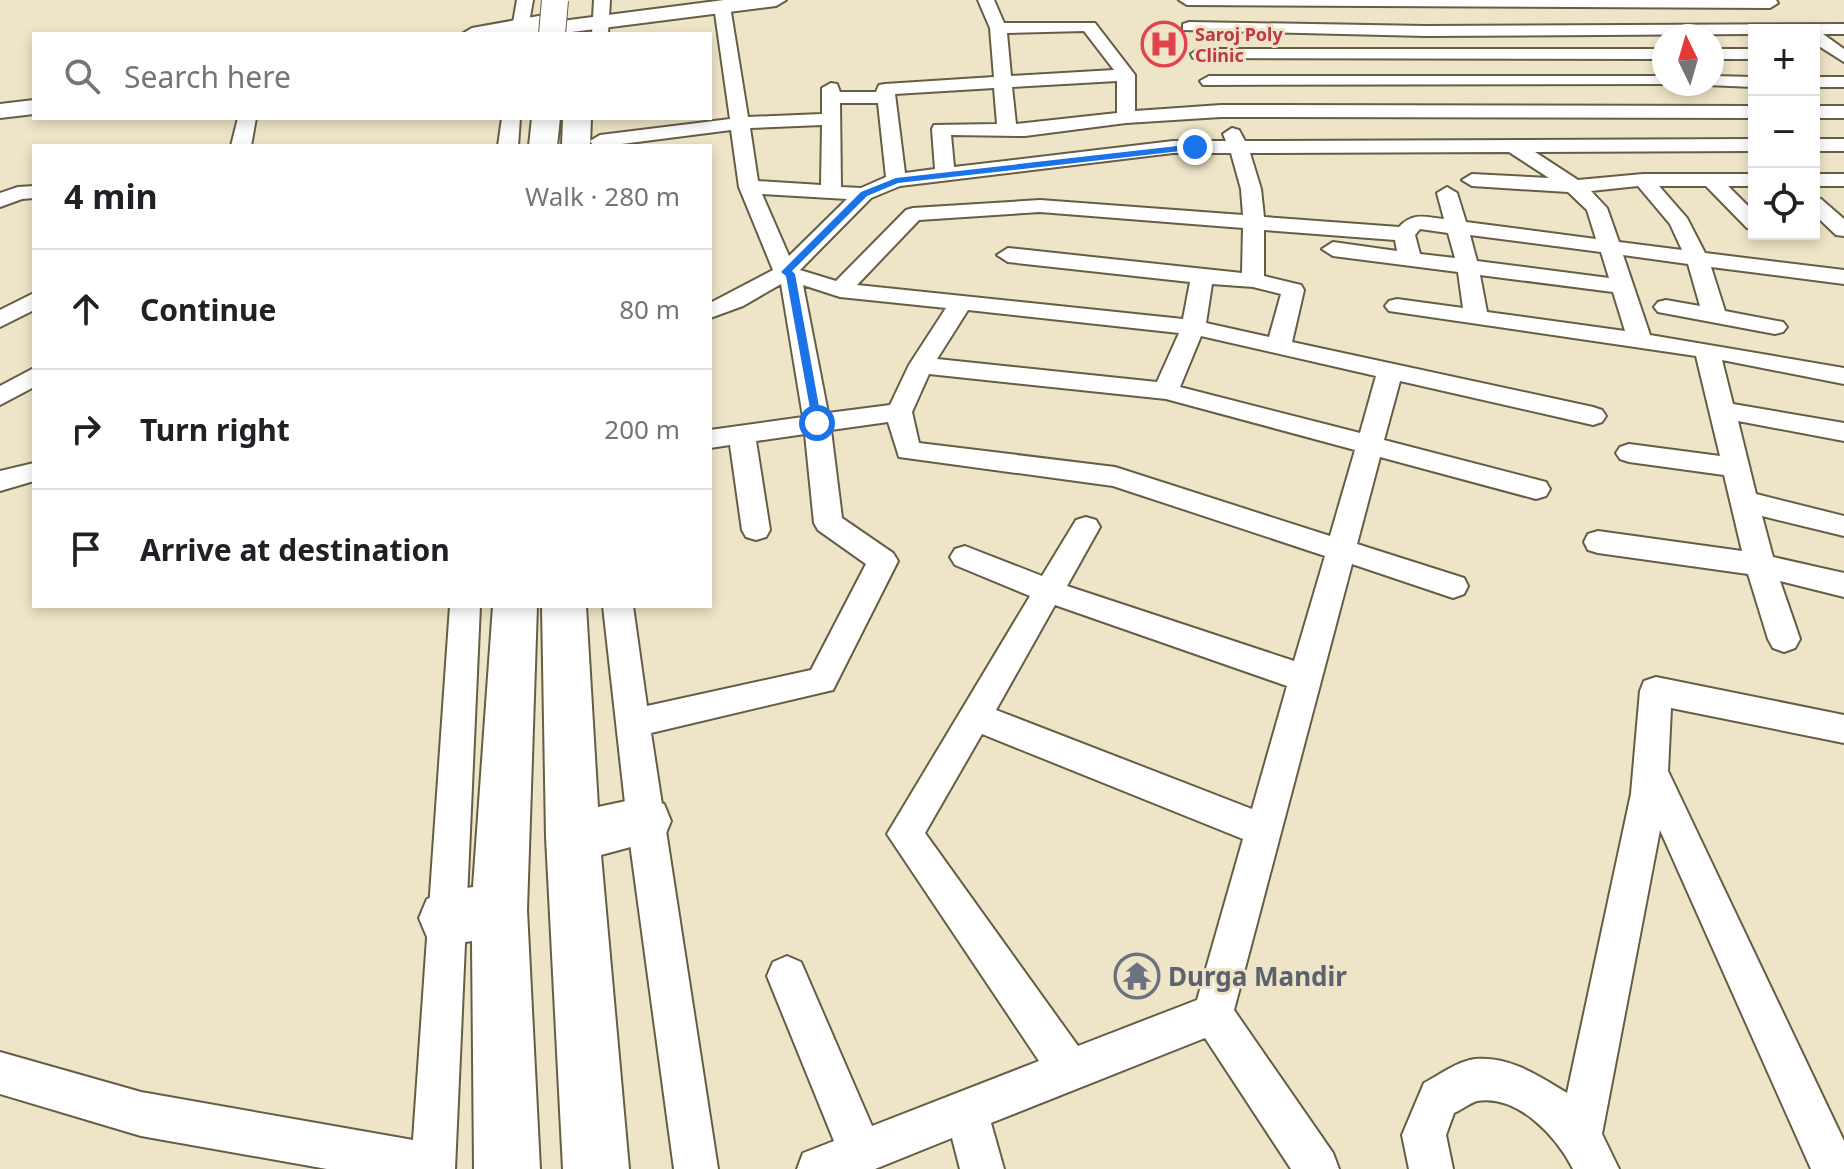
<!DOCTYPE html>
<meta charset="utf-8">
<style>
:root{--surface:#fff;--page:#f6f6f6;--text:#202124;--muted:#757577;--line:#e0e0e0}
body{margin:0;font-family:"Noto Sans",sans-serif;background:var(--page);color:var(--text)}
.controls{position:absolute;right:24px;top:24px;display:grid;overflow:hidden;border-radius:0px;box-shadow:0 4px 12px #0003}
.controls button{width:72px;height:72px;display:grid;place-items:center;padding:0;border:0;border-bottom:2px solid var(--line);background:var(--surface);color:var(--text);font:40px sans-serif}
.compass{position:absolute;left:1652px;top:24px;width:72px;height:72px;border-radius:50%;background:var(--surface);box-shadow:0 4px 12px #0003;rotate:355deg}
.stop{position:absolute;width:24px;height:24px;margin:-18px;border:6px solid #1a73e8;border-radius:50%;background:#fff}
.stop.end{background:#1a73e8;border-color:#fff;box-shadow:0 2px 8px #0008}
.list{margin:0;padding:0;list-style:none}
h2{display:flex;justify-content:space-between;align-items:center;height:104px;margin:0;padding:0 32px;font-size:34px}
h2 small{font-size:26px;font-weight:400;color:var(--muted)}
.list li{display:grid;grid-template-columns:52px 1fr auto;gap:24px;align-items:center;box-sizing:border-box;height:120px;padding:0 32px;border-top:2px solid var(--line)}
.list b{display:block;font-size:30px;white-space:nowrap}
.list em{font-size:26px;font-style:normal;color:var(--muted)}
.icon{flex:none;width:44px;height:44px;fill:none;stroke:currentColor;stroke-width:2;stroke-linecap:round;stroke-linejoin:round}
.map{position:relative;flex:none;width:1844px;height:1169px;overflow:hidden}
.search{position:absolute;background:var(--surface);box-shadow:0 4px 12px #0003;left:32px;top:32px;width:680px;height:88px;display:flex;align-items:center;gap:20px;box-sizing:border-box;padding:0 28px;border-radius:0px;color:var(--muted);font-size:30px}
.panel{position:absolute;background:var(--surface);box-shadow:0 4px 12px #0003;left:32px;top:144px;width:680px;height:464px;border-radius:0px}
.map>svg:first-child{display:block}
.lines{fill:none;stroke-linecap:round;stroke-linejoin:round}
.minor-casing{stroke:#665d45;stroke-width:4}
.major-casing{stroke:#665d45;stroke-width:4}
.highway-casing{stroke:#665d45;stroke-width:4}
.minor{fill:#fff;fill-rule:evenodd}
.major{fill:#fff;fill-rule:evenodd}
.highway{fill:#fff;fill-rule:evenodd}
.highway-bridge-casing{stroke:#665d45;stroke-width:28;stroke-linecap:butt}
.highway-bridge{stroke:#fff;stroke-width:26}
.route{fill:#1a73e8}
.labels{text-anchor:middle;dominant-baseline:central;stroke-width:6;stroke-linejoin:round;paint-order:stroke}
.far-health-label{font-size:18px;font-weight:bold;fill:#be3a42;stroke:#eee4c8;text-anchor:start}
.near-worship-label{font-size:26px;font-weight:bold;fill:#5b616d;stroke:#eee4c8;text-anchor:start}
</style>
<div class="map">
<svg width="1844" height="1169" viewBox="0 0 1844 1169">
<rect width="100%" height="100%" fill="#eee4c8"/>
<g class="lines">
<!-- minor casing -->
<g class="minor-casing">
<path id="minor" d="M517,0h16l-6,34h-16z
M594,0h16l-2,34h-16z
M978,0h16l10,23h91l40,52v36l86,-6 533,1v12l-533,-1 -95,6 -101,13 -74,-1 3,32 219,-26h53l-3,-7 9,-6 7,2 6,11 509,-2v12l-219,1 43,28 65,-6h111v12h-26l26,26v18l-7,-2 -41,-42h-47l28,32 18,35 139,17v14l-133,-17 14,44 58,11 4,5 -4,5 -8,2 -117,-22 -4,-5 4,-5 8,-2 34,6 -12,-42 -65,-9 27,80 194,33v16l-122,-24 11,44 111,19v18l-106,-20 18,73 88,22v20l-82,-20 11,41 71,16v24l-64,-16 20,58 -5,9 -11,4 -11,-4 -5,-9 -20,-65 -150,-21 -10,-3 -4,-8 4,-8 10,-3 144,20 -18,-76 -95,-13 -9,-3 -4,-6 4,-6 9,-3 91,12 -24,-100 -307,-45 -4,-5 4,-5 8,-2 66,9 -5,-36 -125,-16 -11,-7 11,-7 64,9 -2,-11 -131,-10v46l37,9 3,5 -12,52 301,65 9,3 4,6 -4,6 -9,3 -193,-44 -16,59 162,42 4,7 -4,7 -10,3 -156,-42 -23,87 107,34 4,8 -4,8 -11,4 -101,-34 -118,446 99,143 6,16h-48l-86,-131 -214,85 13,46h-44l-8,-31 -77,31h-78l6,-16 31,-12 -67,-165 6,-14 14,-6 14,6 71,164 167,-65 -152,-227 143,-238 -75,-31 -5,-8 5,-8 10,-3 77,30 34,-56 10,-3 10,3 4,7 -33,59 227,75 31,-105 -212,-70 -214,-29 -11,-35 -57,8 11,88 51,35 5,8 -65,129 -182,43 67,436h-44l-47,-348 -24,-215h30l14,100 164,-36 55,-106 -48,-34 -4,-7 -9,-89 -49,7 14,89 -4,7 -10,3 -10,-3 -4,-7 -12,-85 -20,3v-18l93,-13 -22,-133 -38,22 -33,12v-15l63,-33 -34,-83 -8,-57 -125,16 -13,-1 -3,-4 10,-6 130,-16 -16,-113 2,-3 6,-2 8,5 18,111 74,-3v-26l9,-5 6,1 3,8h36l3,-7 6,-1 109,-7 -4,-49zM1084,31l30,39 -103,6 -4,-43zM1117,81v32l-101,11 -4,-37zM994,88l3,36 -63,1 -2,4 3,40 -30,4 -10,-79zM840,103h38l8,74 -25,11 -20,-1zM822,125l-1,60 -63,-4 -8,-53zM1509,152l40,26 -77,-4 -10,6 10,6 96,6 19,18 9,29 -130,-17 -9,-29 -10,-6 -10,6 7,26c-19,-2 -31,-7 -45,8l-135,-10 -3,-28 -11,-36zM1173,153h58l10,36 2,26 -203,-15 -127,8 -7,2 -70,71 -36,-11 71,-72 29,-12zM1638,186l32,38 12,26 -63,-8 -12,-34 -16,-17zM762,194l85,5 -58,57zM1040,212l203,16 -1,45 -234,-25 -11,7 11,7 182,20 -7,37 -326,-34 62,-65zM1420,229l28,4 7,25 -35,-4 -5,-19zM1470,235l131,17 8,26 -132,-17zM1480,275l133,17 12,39 -138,-19zM1212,284l41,3 28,7 -12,43 -63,-14zM803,285l37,12 106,11 -37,57 -19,40 -62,8zM968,310l211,23 -22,49 -220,-23zM1201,336l175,40 -16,57 -180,-46zM929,374l237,25 189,51 -25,86 -215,-69 -196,-24 -7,-31zM1055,605l232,81 -35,123 -256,-99zM982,734l261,105 -46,161 -119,46 -153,-213z
M1179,0h597l2,3 -8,5 -583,-3z
M1189,22l236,4 419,-2v10h-21l21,15v13l-30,-19v-13h-60v4l-329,2 -242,-6v-6z
M1199,49h465v10l-471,-1 -2,-4z
M1712,49h42v10h-42z
M1209,76h455v8h7l-468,1 -3,-4z
M1712,76l42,1v10l-48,-2 6,-1z
M1814,77h30v10h-30z
M1814,106h30v12h-30z
M238,118h18l-5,28h-20z
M502,118h18l-2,28h-20z
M1814,139h30v12h-30z
M1814,174h30v12h-30z
M34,186v12l-12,1 -22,8v-14l18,-6z
M1814,197l7,2 23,20v17l-8,-1 -22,-21z
M34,293v17l-34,17v-17z
M34,368v19l-34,18v-19z
M34,463v18l-34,10v-20z
M450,606h30l-25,563h-128l-186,-33 -141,-42v-42l141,40 272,48z
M1656,677l188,38v28l-173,-35 -3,63 176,370v28h-33l-151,-339 -58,304 17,35h-46c-16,-32 -55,-75 -96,-68 -7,2 -16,9 -23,12l-8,22 7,34h-44l-7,-34 22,-52c15,-8 34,-22 51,-24 35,-3 64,17 92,34l64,-299 9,-103 4,-10z"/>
</g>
<!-- major casing -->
<g class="major-casing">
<path id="major" d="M724,0h62l-10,6 -220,28h-94l10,-6 72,-13 7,2 3,5z
M34,100v14l-34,4v-14z"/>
</g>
<!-- highway casing -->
<g class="highway-casing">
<path id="highway" d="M532,118h28l-3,28h-28z
M563,118h28l-1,28h-28z
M493,606h44l-10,304 13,259h-66l-2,-228 -25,4 -20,-8 -8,-19 8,-19 20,-8 26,-4z
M542,606h44l12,201 47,-10 19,7 7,17 -7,17 -63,17 28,314h-66l-17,-332z"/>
</g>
<!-- minor -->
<use href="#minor" class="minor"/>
<!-- major -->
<use href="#major" class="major"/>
<!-- highway -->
<use href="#highway" class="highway"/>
<!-- highway-bridge casing -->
<g class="highway-bridge-casing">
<path id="highway-bridge" d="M552,34l3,-34"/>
</g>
<!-- highway-bridge -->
<use href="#highway-bridge" class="highway-bridge"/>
</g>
<!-- route -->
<path class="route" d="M1195,144l3,5 -300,34 -31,13 -75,75 3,3 27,149 -9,2 -27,-149 -5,-4 80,-80 35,-14z"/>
<!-- icons -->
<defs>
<g id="hospital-ring" transform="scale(2.3)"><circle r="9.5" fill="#eee4c8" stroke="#e0444e" stroke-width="1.5"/><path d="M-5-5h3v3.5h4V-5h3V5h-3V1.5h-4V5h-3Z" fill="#e0444e"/></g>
<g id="temple-ring" transform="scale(2.3)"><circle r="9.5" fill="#eee4c8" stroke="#6b7280" stroke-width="1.5"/><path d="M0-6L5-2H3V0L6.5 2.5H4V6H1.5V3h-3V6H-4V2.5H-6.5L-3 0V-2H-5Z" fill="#6b7280"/></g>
</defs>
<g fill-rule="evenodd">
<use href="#hospital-ring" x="1164" y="44"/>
<use href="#temple-ring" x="1137" y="976"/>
</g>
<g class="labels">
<!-- far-health labels -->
<g class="far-health-label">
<text x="1195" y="34">Saroj Poly<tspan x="1195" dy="21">Clinic</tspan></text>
</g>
<!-- near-worship labels -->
<g class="near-worship-label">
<text x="1168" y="976">Durga Mandir</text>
</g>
</g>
</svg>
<div class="controls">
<button>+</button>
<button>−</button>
<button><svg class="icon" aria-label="locate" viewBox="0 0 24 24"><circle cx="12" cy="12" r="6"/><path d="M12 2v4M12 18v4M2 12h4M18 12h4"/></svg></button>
</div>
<svg class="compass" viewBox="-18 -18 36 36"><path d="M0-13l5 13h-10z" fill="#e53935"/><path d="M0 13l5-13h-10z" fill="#757577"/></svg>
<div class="stop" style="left:817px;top:423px"></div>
<div class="stop end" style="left:1195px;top:147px"></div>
<div class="search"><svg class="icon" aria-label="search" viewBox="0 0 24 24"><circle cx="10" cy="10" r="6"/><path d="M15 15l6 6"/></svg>Search here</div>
<section class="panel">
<h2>4 min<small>Walk · 280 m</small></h2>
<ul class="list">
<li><svg class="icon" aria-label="ahead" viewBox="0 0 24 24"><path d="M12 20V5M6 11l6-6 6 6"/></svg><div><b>Continue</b></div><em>80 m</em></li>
<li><svg class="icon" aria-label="right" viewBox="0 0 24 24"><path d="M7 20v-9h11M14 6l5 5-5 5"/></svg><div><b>Turn right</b></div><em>200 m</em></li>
<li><svg class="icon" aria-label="arrive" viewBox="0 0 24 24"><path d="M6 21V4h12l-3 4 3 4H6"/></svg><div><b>Arrive at destination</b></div></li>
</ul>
</section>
</div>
